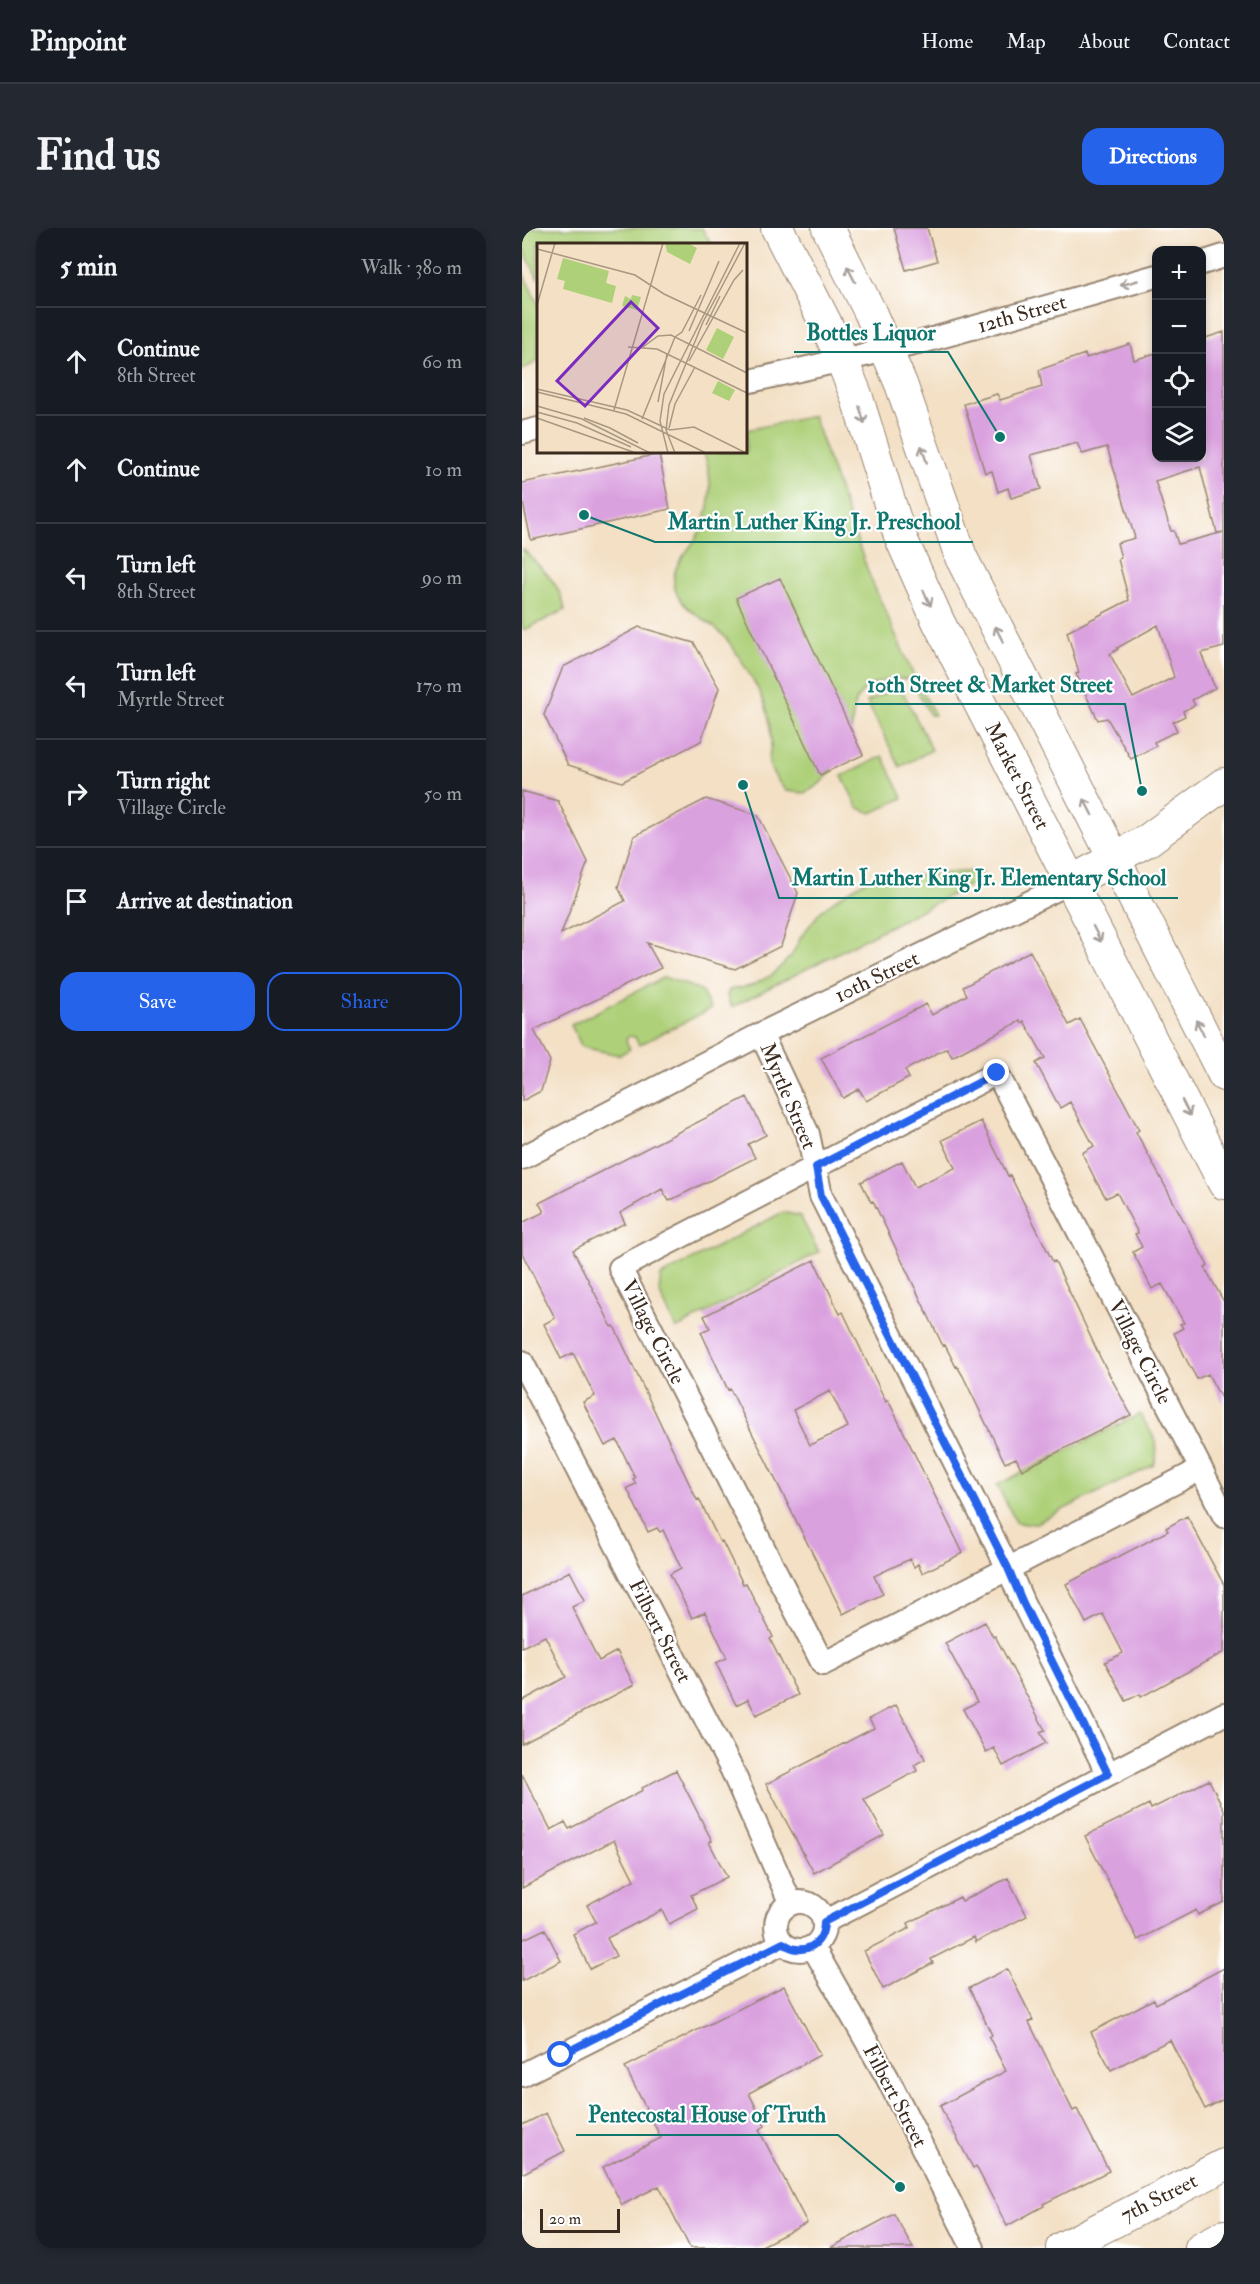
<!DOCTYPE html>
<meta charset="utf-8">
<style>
:root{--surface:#171b24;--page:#242831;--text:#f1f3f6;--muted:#9ea1a6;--line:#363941;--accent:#2563eb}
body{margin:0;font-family:"IM FELL Double Pica",serif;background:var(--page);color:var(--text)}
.controls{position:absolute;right:18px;top:18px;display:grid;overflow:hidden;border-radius:12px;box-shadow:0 3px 9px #0003}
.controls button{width:54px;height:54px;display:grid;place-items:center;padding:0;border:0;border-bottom:2px solid var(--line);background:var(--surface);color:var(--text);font:30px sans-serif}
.scale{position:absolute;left:18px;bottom:15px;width:80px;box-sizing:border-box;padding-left:6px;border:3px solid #3b2a1e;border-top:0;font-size:16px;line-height:21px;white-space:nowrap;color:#3b2a1e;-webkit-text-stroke:4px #fff;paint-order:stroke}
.stop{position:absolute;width:18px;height:18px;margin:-14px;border:4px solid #2563eb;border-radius:50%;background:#fff}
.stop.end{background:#2563eb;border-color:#fff;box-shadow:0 2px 6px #0008}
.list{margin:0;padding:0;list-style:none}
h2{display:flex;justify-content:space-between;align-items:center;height:78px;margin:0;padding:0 24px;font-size:26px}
h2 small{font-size:20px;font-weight:400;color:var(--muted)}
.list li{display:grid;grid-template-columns:39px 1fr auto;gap:18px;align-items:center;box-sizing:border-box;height:108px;padding:0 24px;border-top:2px solid var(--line)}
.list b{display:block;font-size:22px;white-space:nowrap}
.list p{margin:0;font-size:20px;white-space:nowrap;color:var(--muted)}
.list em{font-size:20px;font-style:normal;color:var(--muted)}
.actions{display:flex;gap:12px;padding:18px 24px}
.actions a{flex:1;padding:14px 0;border:2px solid var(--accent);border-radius:18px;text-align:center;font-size:21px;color:var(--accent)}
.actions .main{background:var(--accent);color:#fff}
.icon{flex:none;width:33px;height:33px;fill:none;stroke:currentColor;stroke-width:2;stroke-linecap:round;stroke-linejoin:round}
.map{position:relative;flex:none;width:702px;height:2020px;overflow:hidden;border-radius:18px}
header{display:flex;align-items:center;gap:36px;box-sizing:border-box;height:84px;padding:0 30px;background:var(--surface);border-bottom:2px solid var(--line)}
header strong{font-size:28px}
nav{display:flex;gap:33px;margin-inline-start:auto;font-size:21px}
.intro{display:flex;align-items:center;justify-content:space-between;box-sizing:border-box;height:144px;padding:0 36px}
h1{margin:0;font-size:42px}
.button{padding:15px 27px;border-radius:18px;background:var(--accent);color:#fff;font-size:21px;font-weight:700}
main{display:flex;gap:36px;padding:0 36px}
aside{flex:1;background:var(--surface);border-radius:18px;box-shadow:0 3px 9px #0003}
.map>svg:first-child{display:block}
.green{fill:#aed079;stroke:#747d4c;stroke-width:1.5}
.building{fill:#daa1df;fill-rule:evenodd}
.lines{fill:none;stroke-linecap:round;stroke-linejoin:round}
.minor-casing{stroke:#978572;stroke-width:26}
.secondary-casing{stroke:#978572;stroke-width:34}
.minor{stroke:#fff;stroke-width:22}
.secondary{stroke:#fff;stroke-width:32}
.oneway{stroke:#a79f9a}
.route{stroke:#2563eb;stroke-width:8}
.labels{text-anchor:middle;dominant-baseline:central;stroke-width:4.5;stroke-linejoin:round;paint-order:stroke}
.street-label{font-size:21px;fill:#3b2a1e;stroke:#fff}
.inset-road{fill:none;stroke:#a99782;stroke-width:1.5}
.view{fill:#7b2cbf;fill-opacity:0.15;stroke:#7b2cbf;stroke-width:3}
.inset-edge{fill:none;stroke:#3b2a1e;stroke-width:3}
.leader{fill:none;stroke:#0f766e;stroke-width:2}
.callout-dot{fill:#0f766e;stroke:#fff;stroke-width:2}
.callout-label{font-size:22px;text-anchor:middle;font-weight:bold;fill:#0f766e;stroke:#fff;stroke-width:4.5;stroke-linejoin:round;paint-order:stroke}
</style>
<header>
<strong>Pinpoint</strong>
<nav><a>Home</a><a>Map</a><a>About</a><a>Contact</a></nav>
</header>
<div class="intro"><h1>Find us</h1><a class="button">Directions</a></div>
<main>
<aside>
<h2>5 min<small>Walk · 380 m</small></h2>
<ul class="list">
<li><svg class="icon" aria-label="ahead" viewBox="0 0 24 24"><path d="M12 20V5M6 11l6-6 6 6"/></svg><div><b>Continue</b><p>8th Street</p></div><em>60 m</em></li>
<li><svg class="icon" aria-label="ahead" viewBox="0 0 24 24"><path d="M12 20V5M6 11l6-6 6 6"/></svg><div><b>Continue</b></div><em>10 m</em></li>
<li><svg class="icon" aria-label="left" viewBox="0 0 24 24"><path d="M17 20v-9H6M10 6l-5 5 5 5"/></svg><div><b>Turn left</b><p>8th Street</p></div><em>90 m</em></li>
<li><svg class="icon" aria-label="left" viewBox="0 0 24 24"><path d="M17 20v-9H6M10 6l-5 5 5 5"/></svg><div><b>Turn left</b><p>Myrtle Street</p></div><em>170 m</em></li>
<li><svg class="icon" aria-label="right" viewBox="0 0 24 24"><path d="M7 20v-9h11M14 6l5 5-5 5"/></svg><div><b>Turn right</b><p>Village Circle</p></div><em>50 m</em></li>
<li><svg class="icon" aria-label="arrive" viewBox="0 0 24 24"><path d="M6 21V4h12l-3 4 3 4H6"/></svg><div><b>Arrive at destination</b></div></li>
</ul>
<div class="actions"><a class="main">Save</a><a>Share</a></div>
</aside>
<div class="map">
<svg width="702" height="2020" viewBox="0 0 702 2020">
<rect width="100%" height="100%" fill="#fff"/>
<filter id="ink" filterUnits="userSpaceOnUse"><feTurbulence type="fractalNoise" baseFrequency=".0167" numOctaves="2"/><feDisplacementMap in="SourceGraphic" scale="12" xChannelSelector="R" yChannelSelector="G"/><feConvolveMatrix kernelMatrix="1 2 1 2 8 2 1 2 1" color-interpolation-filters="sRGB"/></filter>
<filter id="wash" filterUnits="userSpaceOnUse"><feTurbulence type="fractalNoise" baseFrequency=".008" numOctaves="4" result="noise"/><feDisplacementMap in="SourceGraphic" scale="24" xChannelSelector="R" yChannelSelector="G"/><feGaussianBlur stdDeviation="1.35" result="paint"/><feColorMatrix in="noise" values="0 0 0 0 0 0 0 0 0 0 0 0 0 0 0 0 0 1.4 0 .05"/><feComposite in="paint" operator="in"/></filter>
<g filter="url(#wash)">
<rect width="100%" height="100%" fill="#f3e0c5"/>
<!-- green -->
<path class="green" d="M0,0h180l9,16h-173v35l-16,-33z
M0,43l16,33v57l-16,9z
M291,188l57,161 43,97 22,41h-5l-19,-36c-23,-2 -51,3 -57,29 -2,9 -1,19 -4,28 -8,23 -23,48 -46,57l-18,-2c-6,-7 -14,-17 -17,-27 -1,-5 1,-12 2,-18 0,-10 -1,-22 -3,-32 -3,-13 -10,-26 -17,-37 -8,-14 -17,-30 -28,-42 -16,-17 -46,-26 -49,-51 -2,-19 12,-30 21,-44 16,-24 20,-62 8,-88h43v-22z
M0,320c18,20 38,33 43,62l-41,20 -2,-5z
M378,458l32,64 -32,17 -33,-65z
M361,528l20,42 -31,15 -14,-5 -16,-32z
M452,643l8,3 -2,6 -248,127 -5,-11 2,-6 22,-4 21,-11 20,-20 9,-18 19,-25 16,-13 32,-20z
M142,749l37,13 10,19 -72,36 -4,-8 -7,-1 -2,5 4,8 -11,6 -37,-8 -11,-22z
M261,984l17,4 19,36 -143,77 -17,-38 2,-15z
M618,1186c11,20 22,28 14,51l-118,58 -10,1 -10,-2 -19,-37z"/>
<g id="blocks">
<!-- building -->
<path class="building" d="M372,0h33l10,33 -31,9z
M702,104v200l-7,1 -17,-66 -45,14 16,50h3l4,13 46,-12v115l-23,6 14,35 -23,12 3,5 -12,6 2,5 -12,6 4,9 -23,11 2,4 -25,13 -24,-41 -9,2 -22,-46 3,-1 -12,-41 62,-32 -11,-41 3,-1 -4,-15 18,-5 -28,-91 -25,7 -5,-11 -46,12 10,34 -30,9 -3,-10 -10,4 -6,-21 -7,2 -21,-69 33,-10 3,6 42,-13 -3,-17 46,-16 1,4 44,-14 4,16 22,-7v105h46v-119zM636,397l16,52 -41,21 -23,-44 8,-5 -1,-1z
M137,226l11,55 -139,31 -9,-42v-15z
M258,350l83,177 -43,20 -84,-177z
M117,399l55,16 25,45 -18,53 -79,41 -54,-17 -24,-50 19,-48z
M0,563l36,10 30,61 -27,72 64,-33 -7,-14 16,-51 72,-37 52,16 40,78 -17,53 -46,23 -88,-26 14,25 -127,62 16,31 -9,30 -19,10z
M508,723l39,74 11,-6 59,111 -3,2 72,134 -3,2 19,34v102l-16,-30 -11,5 -10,-18 -13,-28 9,-5 -3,-4 4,-1 -22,-39 -10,5 -19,-37 9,-5 -7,-13 3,-1 -21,-40 -11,5 -10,-17 -14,-28 12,-7 -24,-44 -10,6 -24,-45 9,-5 -21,-37 -2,2 -2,-2 -68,36 -5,-9 -42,22 4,8 -43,23 -7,-12 -16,9 -22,-40 105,-54 6,11 35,-20 -4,-8z
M225,869l19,38 -18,9 7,14 -86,43 -7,-12 -42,24 5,10 -52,27 39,77 2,-1 83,174 2,-1 21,43 2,-1 21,43 3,-1 27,54 -3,2 28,56 -42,20 -8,-16 -12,6 -20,-42 11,-5 -22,-46 -13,6 -22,-44 11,-6 -18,-38 -3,2 -3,-4 -9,4 -21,-44 9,-4 -3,-5 2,-1 -18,-38 -12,6 -22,-44 12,-6 -22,-43 -12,6 -17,-35 11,-6 -33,-65v-30l22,-11 -5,-9z
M459,893l27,55 2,-1 43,87 2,-1 46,98 30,56 -109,55 -6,-12 -11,5 -42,-87 -6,-10 -1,1 -11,-22 -2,1 -70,-145 -2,1 -10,-20 41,-21 13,26 40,-19 -13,-28z
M292,1032l26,54 3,-2 43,90 2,-2 75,153 -41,20 -4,-9 -4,3 -4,-8 -36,17 9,18 -40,20 -113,-225 -2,1 -27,-58 9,-4 -6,-12zM308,1163l18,36 -38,18 -17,-35z
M665,1288l37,69v67l-83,45 -1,-3 -14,7 -21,-39 18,-9 -20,-39 -17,9 -20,-39 102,-53 -2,-3z
M48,1343l15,29 -13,7 27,54 18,-10 17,34 -112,59v-43l44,-24 -21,-41 -23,11v-51z
M463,1394l8,15 2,-1 50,94 -5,2 6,11 -43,23 -9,-18 -8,4 -23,-43 14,-7 -32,-59z
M374,1477l29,54 -11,6 3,6 -53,28 20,36 -70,38 -48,-89 108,-56 -5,-9z
M154,1542l36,71 -3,1 18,35 -36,18 7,14 -29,15 -7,-14 -55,28 9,18 -26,13 -17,-35 23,-12 -9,-17 47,-25 -20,-40 -92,48v-114l29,56 14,-8 4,7 74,-39 -1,-2z
M687,1552l15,30v92l-26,13 -2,-5 -58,30 -53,-104 64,-32 2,5z
M486,1650l19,38 -51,26 -2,-5 -43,22 2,4 -50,26 -19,-38 46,-23 -2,-5 52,-26 2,4z
M23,1701l16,32 -39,20v-41z
M702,1740v131l-19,10 -35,-69 -59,30 -20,-38 63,-33 2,5z
M485,1741l26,51 -4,2 33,67 11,22 4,-2 32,62 -66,33 1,2 -37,20 -31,-60 -3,2 -33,-62 66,-35 -17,-34 3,-2 -23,-47z
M262,1758l36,69 -71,38 16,33 -6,4 48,93 -49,25h-68l-31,-62 -37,19 -19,-38 58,-29 -36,-71z
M24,1885l19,38 -43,23v-49z
M372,1986l19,34h-83z"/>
</g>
</g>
<g filter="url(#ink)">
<use href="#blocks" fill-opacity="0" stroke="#978572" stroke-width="1.5"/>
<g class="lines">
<!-- minor casing -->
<g class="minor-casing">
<path id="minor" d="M680,35l22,-7
M224,154l176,-40 234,-66
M0,205l16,-4
M239,806l47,100 13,62 187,372 15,35 85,171
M0,930l239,-124 310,-152
M0,1134l210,408 59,134
M679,1241l-378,195 -203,-396 377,-195 204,396 23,47
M254 1698a24 24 0 1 1 48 0a24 24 0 1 1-48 0Z
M302,1694l400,-208
M291,1719l74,130 86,171
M0,1847l261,-132"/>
</g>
<!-- secondary casing -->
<g class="secondary-casing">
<path id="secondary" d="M255,0l48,94 17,38 14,35 44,141 38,85 286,562
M306,0l42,84 31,72 60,173 263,518
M549,654l77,-42 76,-56
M540,2020l162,-83
M679,2020l23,-12"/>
</g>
<!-- minor -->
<use href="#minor" class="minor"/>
<!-- secondary -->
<use href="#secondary" class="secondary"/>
</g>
<!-- one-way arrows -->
<defs><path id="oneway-shaft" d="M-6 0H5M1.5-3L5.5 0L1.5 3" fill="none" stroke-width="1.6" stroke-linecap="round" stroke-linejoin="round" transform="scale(1.5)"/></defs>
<g class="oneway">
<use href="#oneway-shaft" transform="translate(329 46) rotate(-117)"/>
<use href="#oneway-shaft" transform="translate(607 55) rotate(164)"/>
<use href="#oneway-shaft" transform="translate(340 187) rotate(73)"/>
<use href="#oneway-shaft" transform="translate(402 226) rotate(-108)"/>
<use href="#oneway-shaft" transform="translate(405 370) rotate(65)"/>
<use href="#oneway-shaft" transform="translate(477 406) rotate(-117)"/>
<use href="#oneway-shaft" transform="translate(566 579) rotate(-117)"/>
<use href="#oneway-shaft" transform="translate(575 706) rotate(63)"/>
<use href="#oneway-shaft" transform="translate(678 800) rotate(-117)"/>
<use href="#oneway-shaft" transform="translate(664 880) rotate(63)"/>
</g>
</g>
<g class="lines" filter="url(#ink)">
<!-- route -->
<path class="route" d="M39,1827l222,-112c19,14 41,3 41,-21l284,-148 -85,-171 -15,-35 -187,-372 -5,-29 181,-94"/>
</g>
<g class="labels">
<!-- street labels -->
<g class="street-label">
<text transform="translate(500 86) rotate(-16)">12th Street</text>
<text transform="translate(495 548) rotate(63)">Market Street</text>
<text transform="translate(355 749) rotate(-26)">10th Street</text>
<text transform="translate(266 868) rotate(67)">Myrtle Street</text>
<text transform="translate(131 1104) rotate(63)">Village Circle</text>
<text transform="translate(618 1124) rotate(63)">Village Circle</text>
<text transform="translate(138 1403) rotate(63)">Filbert Street</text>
<text transform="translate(373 1868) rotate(62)">Filbert Street</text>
<text transform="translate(637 1970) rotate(-27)">7th Street</text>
</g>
</g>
<!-- overview -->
<g transform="translate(15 15)">
<rect width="210" height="210" fill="#f3e0c5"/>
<path d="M128,0h23l9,5 -7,16 -23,-12zM26,15l46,13 -3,12 10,3 -4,17 -49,-14 2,-8 -8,-2zM95,52l9,2 -4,13 -15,-4 3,-10 6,3zM180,85l17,9 -11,22 -17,-9zM181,138l17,9 -6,11 -17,-8z" fill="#aed079"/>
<path class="inset-road" d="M0,6l98,26 29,19 83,39M0,62l18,-62M169,82l14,-29M152,88l30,-70M138,94l7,-5 19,-37M91,104l29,2 90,44M106,104l15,-11 13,-1 76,38M152,118l45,-81 9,-10M0,146l90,21 43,20 24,-3 52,26M0,149l89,22 80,39M121,159l9,-48M0,163l45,13 68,34M77,167l49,-167M0,169l40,11 54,24M0,175l99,35M47,175l26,10M105,176l33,-82M73,185l28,15M132,185l6,-24 20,-37M131,210l-8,-32 4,-27 76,-151M138,210l-9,-23 3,-25 34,-83 42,-79"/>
<path class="view" d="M94,59l27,26 -73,78 -28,-25z"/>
<rect width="210" height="210" class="inset-edge"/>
</g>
<!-- callouts -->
<path class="leader" d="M478 209L426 124H272M62 287L133 314H451M620 563L603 476H333M221 557L257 670H656M378 1959L316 1907H54"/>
<g class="callout-dot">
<circle cx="478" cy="209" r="6"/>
<circle cx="62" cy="287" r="6"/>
<circle cx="620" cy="563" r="6"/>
<circle cx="221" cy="557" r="6"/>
<circle cx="378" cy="1959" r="6"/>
</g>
<g class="callout-label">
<text x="349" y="112">Bottles Liquor</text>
<text x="292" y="301">Martin Luther King Jr. Preschool</text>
<text x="468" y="464">10th Street &amp; Market Street</text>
<text x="457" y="657">Martin Luther King Jr. Elementary School</text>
<text x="185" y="1894">Pentecostal House of Truth</text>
</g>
</svg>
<div class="controls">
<button>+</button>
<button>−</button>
<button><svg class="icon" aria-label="locate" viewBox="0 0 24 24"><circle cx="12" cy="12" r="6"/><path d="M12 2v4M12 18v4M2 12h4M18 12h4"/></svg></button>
<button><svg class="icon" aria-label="layers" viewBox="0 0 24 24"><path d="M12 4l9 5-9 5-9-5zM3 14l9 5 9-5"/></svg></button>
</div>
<div class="scale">20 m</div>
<div class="stop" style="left:39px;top:1827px"></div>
<div class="stop end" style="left:475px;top:845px"></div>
</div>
</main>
